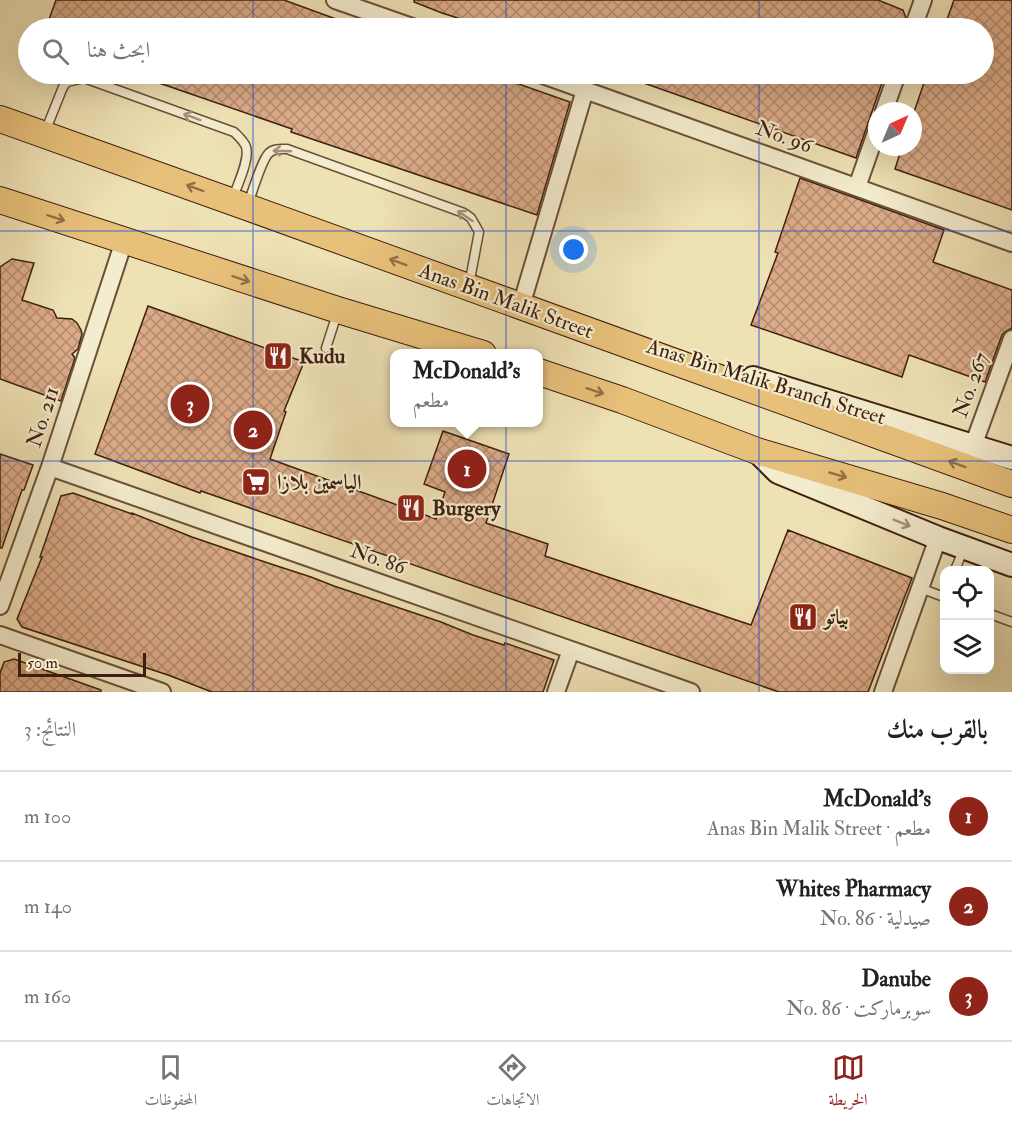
<!DOCTYPE html>
<html lang="ar">
<meta charset="utf-8">
<style>
:root{--surface:#fff;--page:#f2f2f2;--text:#222;--muted:#767676;--line:#e0e0e0;--accent:#8f2418}
body{margin:0;font-family:"IM FELL Double Pica",Amiri,serif;background:var(--page);color:var(--text);direction:rtl}
.controls{position:absolute;right:18px;bottom:18px;display:grid;overflow:hidden;border-radius:12px;box-shadow:0 6px 24px #0002}
.controls button{width:54px;height:54px;display:grid;place-items:center;padding:0;border:0;border-bottom:2px solid var(--line);background:var(--surface);color:var(--text);font:30px sans-serif}
.compass{position:absolute;left:868px;top:102px;width:54px;height:54px;border-radius:50%;background:var(--surface);box-shadow:0 6px 24px #0002;rotate:44deg}
.scale{position:absolute;left:18px;bottom:15px;width:128px;box-sizing:border-box;padding-left:6px;border:3px solid #3f1f0f;border-top:0;font-size:16px;line-height:21px;white-space:nowrap;color:#3f1f0f;-webkit-text-stroke:4px #f4ecce;paint-order:stroke}
.you{position:absolute;left:574px;top:250px;width:21px;height:21px;margin:-15px;border:4px solid #fff;border-radius:50%;background:#1a73e8;box-shadow:0 0 0 9px #1a73e833}
.badge{display:grid;place-items:center;width:39px;height:39px;border-radius:50%;background:var(--accent);color:#fff;font-size:20px;font-weight:700}
.pin{position:absolute;translate:-50% -50%;border:3px solid #fff;box-shadow:0 2px 6px #0006}
.popup{position:absolute;left:390px;top:349px;width:153px;height:78px;box-sizing:border-box;display:grid;place-content:center;border-radius:12px;background:var(--surface);filter:drop-shadow(0 2px 4px #0005);font-size:20px;white-space:nowrap;color:var(--muted)}
.popup b{font-size:22px;color:var(--text)}
.popup::after{content:'';position:absolute;left:50%;top:100%;margin-left:-12px;border:12px solid transparent;border-top-color:var(--surface)}
.list{margin:0;padding:0;list-style:none}
h2{display:flex;justify-content:space-between;align-items:center;height:78px;margin:0;padding:0 24px;font-size:26px}
h2 small{font-size:20px;font-weight:400;color:var(--muted)}
.list li{display:grid;grid-template-columns:39px 1fr auto;gap:18px;align-items:center;box-sizing:border-box;height:90px;padding:0 24px;border-top:2px solid var(--line)}
.list b{display:block;font-size:22px;white-space:nowrap}
.list p{margin:0;font-size:20px;white-space:nowrap;color:var(--muted)}
.list em{font-size:20px;font-style:normal;color:var(--muted)}
.icon{flex:none;width:33px;height:33px;fill:none;stroke:currentColor;stroke-width:2;stroke-linecap:round;stroke-linejoin:round}
.map{position:relative;flex:none;width:1012px;height:692px;overflow:hidden;direction:ltr}
.search{position:absolute;background:var(--surface);box-shadow:0 6px 24px #0002;left:18px;right:18px;top:18px;height:66px;display:flex;align-items:center;gap:15px;box-sizing:border-box;padding:0 21px;border-radius:33px;color:var(--muted);font-size:22px}
.sheet{height:348px;background:var(--surface)}
nav{display:flex;justify-content:space-around;align-items:center;box-sizing:border-box;height:84px;border-top:2px solid var(--line);background:var(--surface);font-size:16px;color:var(--muted)}
nav a{display:grid;justify-items:center;gap:3px}
nav .on{color:var(--accent)}
.map>svg:first-child{display:block}
.building{fill:url(#building-cross-hatch);stroke:#3f1f0f;stroke-width:1.5}
.lines{fill:none;stroke-linecap:round;stroke-linejoin:round}
.service-casing{stroke:#6b5038;stroke-width:11}
.minor-casing{stroke:#6b5038;stroke-width:20}
.secondary-casing{stroke:#3f1f0f;stroke-width:26}
.primary-casing{stroke:#3f1f0f;stroke-width:28}
.service{stroke:#f4ecce;stroke-width:8}
.minor{stroke:#f4ecce;stroke-width:16}
.secondary{stroke:#f4ecce;stroke-width:22}
.primary{stroke:#e7c07a;stroke-width:26}
.oneway{stroke:#a39078}
.oneway2{stroke:#937044}
.grid{fill:none;stroke:#1d4ed8;stroke-width:1.5;stroke-opacity:0.55}
.labels{text-anchor:middle;dominant-baseline:central;stroke-width:4.5;stroke-linejoin:round;paint-order:stroke}
.street-label{font-size:21px;fill:#3f1f0f;stroke:#f4ecce}
.poi-label{font-size:21px;font-weight:bold;fill:#3f1f0f;stroke:#f4ecce;text-anchor:start}
</style>
<div class="map">
<svg width="1012" height="692" viewBox="0 0 1012 692">
<defs>
<pattern id="building-cross-hatch" width="8" height="8" patternUnits="userSpaceOnUse" patternTransform="scale(1.5)"><rect width="8" height="8" fill="#dbab88"/><path d="M0 0l8 8M0 8l8-8" fill="none" stroke="#b38b6e"/></pattern>
</defs>
<rect width="100%" height="100%" fill="#eee1b4"/>
<filter id="stains"><feTurbulence type="fractalNoise" baseFrequency=".00333" numOctaves="4"/><feColorMatrix values="0 0 0 0 .2 0 0 0 0 .09 0 0 0 0 .02 0 0 0 .5 -.17"/></filter>
<radialGradient id="worn" r=".72"><stop offset=".6" stop-color="#630" stop-opacity="0"/><stop offset="1" stop-color="#630" stop-opacity=".3"/></radialGradient>
<!-- building -->
<path class="building" d="M56,0h228l74,27v1h-312z
M414,0h464l25,10 3,8 -3,10h-414l-47,-15 -28,-11z
M954,0h58v210l-117,-41 7,-22h11v-32l14,-41h57v-46h-40z
M140,74h350l80,28 -33,113 -246,-83 1,-3 -153,-53z
M625,74h260l-29,84 -232,-82z
M800,178l144,52 -11,32 79,28v38l-6,3 -4,4 -17,47 -76,-27 -7,22 -151,-52 27,-72 -3,-1z
M12,259l22,4 -12,37 31,10 4,8 15,1 5,4 4,7 1,4 -4,15 -6,5 3,4 -14,43 -61,-22v-112z
M148,306l156,56 -20,49 2,1 -16,47 166,60 9,-27 -21,-8 19,-53 66,23 -23,69 62,21 -3,12 206,69 37,-95 124,48 -44,114h-89l-578,-201 -1,2 -105,-39z
M0,454l33,11 -9,25h-2l-20,58h-2z
M73,493l59,21v-1l60,24 76,26 43,14 23,9 107,36 32,13 31,10 1,-2 49,17 -11,32h-331l-44,-17 -146,-48 -5,-8 25,-62h-2l21,-61z
M14,659l87,31v2h-101v-19l4,-11z"/>
<g class="lines">
<!-- service casing -->
<g class="service-casing">
<path id="service" d="M45,132l18,-45 4,-5 17,-4 150,54c5,5 10,9 12,15 4,13 -9,38 -13,51
M248,204c4,-11 14,-45 21,-51 5,-5 12,-4 18,-4l177,64 7,5 8,14 -10,53
M326,348l11,-34
M955,570l9,-22
M920,588l24,9
M990,614l22,8"/>
</g>
<!-- minor casing -->
<g class="minor-casing">
<path id="minor" d="M335,0l80,28
M913,28l10,-28
M540,74l472,169
M884,111l13,-37
M857,187l20,-57
M521,306l64,-216
M973,446l39,-107
M50,467l641,225
M0,606l50,-139 74,-226
M0,635l162,57
M556,692l15,-42
M883,692l55,-154"/>
</g>
<!-- secondary casing -->
<g class="secondary-casing">
<path id="secondary" d="M753,378l259,80
M757,451l21,21 160,66 74,27"/>
</g>
<!-- primary casing -->
<g class="primary-casing">
<path id="primary" d="M0,119l247,88 765,277
M0,200l338,110 145,44
M539,372l83,28 135,51 185,55 70,24"/>
</g>
<!-- service -->
<use href="#service" class="service"/>
<!-- minor -->
<use href="#minor" class="minor"/>
<!-- secondary -->
<use href="#secondary" class="secondary"/>
<!-- primary -->
<use href="#primary" class="primary"/>
</g>
<!-- one-way arrows -->
<defs><path id="oneway-shaft" d="M-6 0H5M1.5-3L5.5 0L1.5 3" fill="none" stroke-width="1.6" stroke-linecap="round" stroke-linejoin="round" transform="scale(1.5)"/></defs>
<g class="oneway">
<use href="#oneway-shaft" transform="translate(192 117) rotate(-160)"/>
<use href="#oneway-shaft" transform="translate(282 151) rotate(-178)"/>
<use href="#oneway-shaft" transform="translate(465 216) rotate(-146)"/>
<use href="#oneway-shaft" transform="translate(902 523) rotate(22)"/>
</g>
<g class="oneway2">
<use href="#oneway-shaft" transform="translate(195 188) rotate(-160)"/>
<use href="#oneway-shaft" transform="translate(56 218) rotate(18)"/>
<use href="#oneway-shaft" transform="translate(398 262) rotate(-160)"/>
<use href="#oneway-shaft" transform="translate(241 279) rotate(18)"/>
<use href="#oneway-shaft" transform="translate(595 391) rotate(18)"/>
<use href="#oneway-shaft" transform="translate(957 464) rotate(-160)"/>
<use href="#oneway-shaft" transform="translate(838 475) rotate(16)"/>
</g>
<!-- grid -->
<path class="grid" d="M253,0v28M506,0v28M759,0v28M253,74v618M506,74v618M759,74v618M0,231h1012M0,461h1012"/>
<!-- icons -->
<defs>
<g id="restaurant-square" transform="scale(1.5)"><rect x="-9" y="-9" width="18" height="18" rx="4" fill="#8f2418" stroke="#f4ecce"/><path d="M-5-6h1v4h1v-4h1v4h1v-4h1v5L-1.5 .5V6h-2V.5L-5-1ZM5-6V6H3V1.5H1.5Q1.5-4 5-6Z" fill="#fff"/></g>
<g id="supermarket-square" transform="scale(1.5)"><rect x="-9" y="-9" width="18" height="18" rx="4" fill="#8f2418" stroke="#f4ecce"/><path d="M-6-5.5h2.5l.6 2H6L4.5 2H-2.5L-4.4-4H-6ZM-1.5 3.2a1.3 1.3 0 1 0 .1 0ZM3 3.2a1.3 1.3 0 1 0 .1 0Z" fill="#fff"/></g>
</defs>
<g fill-rule="evenodd">
<use href="#restaurant-square" x="278" y="356"/>
<use href="#supermarket-square" x="256" y="482"/>
<use href="#restaurant-square" x="411" y="508"/>
<use href="#restaurant-square" x="803" y="617"/>
</g>
<g class="labels">
<!-- street labels -->
<g class="street-label">
<text transform="translate(784 137) rotate(20)">No. 96</text>
<text transform="translate(506 301) rotate(20)">Anas Bin Malik Street</text>
<text transform="translate(766 382) rotate(17)">Anas Bin Malik Branch Street</text>
<text transform="translate(971 385) rotate(-70)">No. 267</text>
<text transform="translate(43 417) rotate(-72)">No. 211</text>
<text transform="translate(378 559) rotate(19)">No. 86</text>
</g>
<!-- poi labels -->
<g class="poi-label">
<text x="299" y="356">Kudu</text>
<text x="277" y="482">الياسمين بلازا</text>
<text x="432" y="508">Burgery</text>
<text x="824" y="617">بياتو</text>
</g>
</g>
<rect width="100%" height="100%" filter="url(#stains)"/>
<rect width="100%" height="100%" fill="url(#worn)"/>
</svg>
<div class="controls">
<button><svg class="icon" aria-label="locate" viewBox="0 0 24 24"><circle cx="12" cy="12" r="6"/><path d="M12 2v4M12 18v4M2 12h4M18 12h4"/></svg></button>
<button><svg class="icon" aria-label="layers" viewBox="0 0 24 24"><path d="M12 4l9 5-9 5-9-5zM3 14l9 5 9-5"/></svg></button>
</div>
<svg class="compass" viewBox="-18 -18 36 36"><path d="M0-13l5 13h-10z" fill="#e53935"/><path d="M0 13l5-13h-10z" fill="#767676"/></svg>
<div class="scale">50 m</div>
<div class="you"></div>
<div class="pin badge" style="left:467px;top:469px">1</div>
<div class="popup"><b>McDonald's</b>مطعم</div>
<div class="pin badge" style="left:253px;top:430px">2</div>
<div class="pin badge" style="left:190px;top:404px">3</div>
<div class="search"><svg class="icon" aria-label="search" viewBox="0 0 24 24"><circle cx="10" cy="10" r="6"/><path d="M15 15l6 6"/></svg>ابحث هنا</div>
</div>
<section class="sheet">
<h2>بالقرب منك<small>النتائج: 3</small></h2>
<ul class="list">
<li><span class="badge">1</span><div><b>McDonald's</b><p>مطعم · Anas Bin Malik Street</p></div><em>100 m</em></li>
<li><span class="badge">2</span><div><b>Whites Pharmacy</b><p>صيدلية · No. 86</p></div><em>140 m</em></li>
<li><span class="badge">3</span><div><b>Danube</b><p>سوبرماركت · No. 86</p></div><em>160 m</em></li>
</ul>
</section>
<nav>
<a class="on"><svg class="icon" aria-label="map" viewBox="0 0 24 24"><path d="M3 6l6-2 6 2 6-2v14l-6 2-6-2-6 2zM9 4v14M15 6v14"/></svg>الخريطة</a>
<a><svg class="icon" aria-label="directions" viewBox="0 0 24 24"><path d="M12 3l9 9-9 9-9-9zM9 14v-3h6M13 9l2 2-2 2"/></svg>الاتجاهات</a>
<a><svg class="icon" aria-label="saved" viewBox="0 0 24 24"><path d="M7 4h10v16l-5-4-5 4z"/></svg>المحفوظات</a>
</nav>
